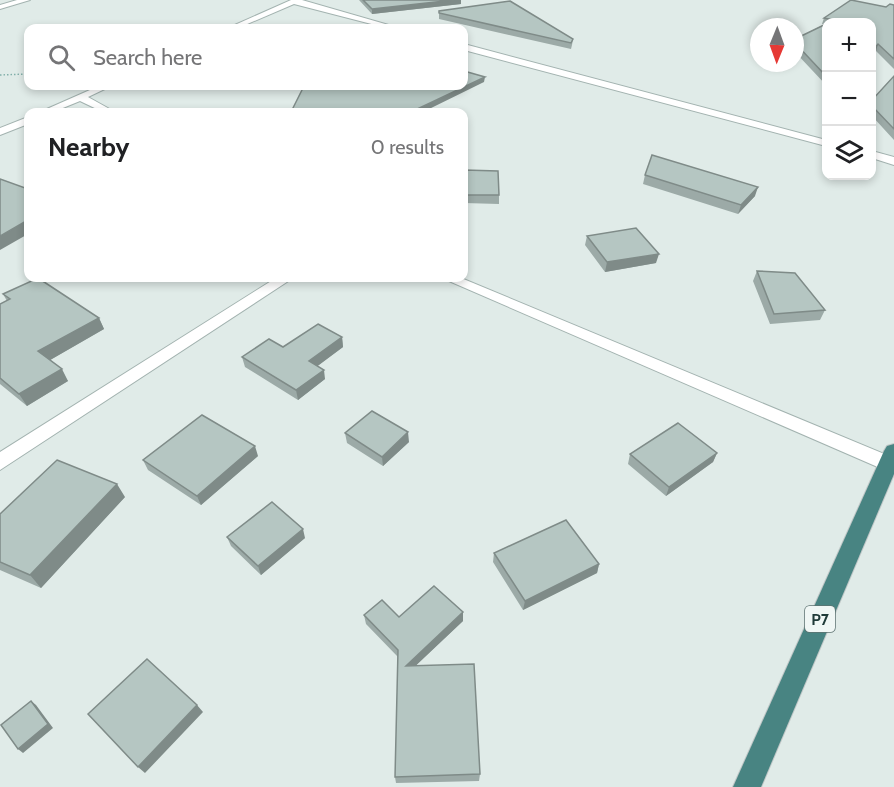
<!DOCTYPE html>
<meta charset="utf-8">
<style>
:root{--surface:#fff;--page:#f2f2f2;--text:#202124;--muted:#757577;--line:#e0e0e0}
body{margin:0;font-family:Cabin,sans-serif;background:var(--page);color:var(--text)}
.controls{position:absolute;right:18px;top:18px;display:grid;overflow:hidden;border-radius:12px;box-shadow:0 3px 9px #0003}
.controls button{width:54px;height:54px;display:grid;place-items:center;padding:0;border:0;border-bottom:2px solid var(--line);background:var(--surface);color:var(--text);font:30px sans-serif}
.compass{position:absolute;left:750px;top:18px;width:54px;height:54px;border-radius:50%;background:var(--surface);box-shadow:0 3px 9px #0003;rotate:181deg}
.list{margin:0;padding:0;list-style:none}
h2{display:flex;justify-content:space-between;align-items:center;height:78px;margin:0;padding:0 24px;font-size:26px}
h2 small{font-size:20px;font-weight:400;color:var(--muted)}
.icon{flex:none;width:33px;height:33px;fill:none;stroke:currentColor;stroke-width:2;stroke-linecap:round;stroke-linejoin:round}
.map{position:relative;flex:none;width:894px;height:787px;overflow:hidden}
.search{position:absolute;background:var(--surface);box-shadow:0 3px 9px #0003;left:24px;top:24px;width:444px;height:66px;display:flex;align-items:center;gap:15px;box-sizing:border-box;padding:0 21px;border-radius:12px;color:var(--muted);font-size:22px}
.panel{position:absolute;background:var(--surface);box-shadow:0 3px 9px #0003;left:24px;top:108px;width:444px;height:174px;border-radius:12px}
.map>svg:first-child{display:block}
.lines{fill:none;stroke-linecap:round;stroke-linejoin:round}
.minor-casing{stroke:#a3b3b0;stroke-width:2}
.trunk-casing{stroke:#c1c8c8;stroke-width:2}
.path{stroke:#80afa9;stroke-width:1.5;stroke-dasharray:1.5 2;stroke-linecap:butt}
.minor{fill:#fff;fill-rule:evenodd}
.trunk{fill:#488482;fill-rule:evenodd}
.wall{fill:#9caaa7}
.shaded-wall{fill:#7f8b88}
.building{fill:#b5c6c2;stroke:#7f8b88;stroke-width:1.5}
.labels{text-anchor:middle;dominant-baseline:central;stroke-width:4.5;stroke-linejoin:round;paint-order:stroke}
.shield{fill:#f0f7f5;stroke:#5e7371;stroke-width:1.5}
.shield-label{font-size:16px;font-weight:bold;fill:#203b39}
</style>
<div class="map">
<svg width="894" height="787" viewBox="0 0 894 787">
<rect width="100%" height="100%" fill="#e0ebe8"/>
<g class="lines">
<!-- minor casing -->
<g class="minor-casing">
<path id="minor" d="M17,0h13l-30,9v-4z
M291,0h11l97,28h-12l-93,-24 -56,24h-10z
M464,44l362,96v6l-362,-96z
M99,86h12l-23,11 27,15h-12l-23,-11 -27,11h-13z
M28,117v7l-28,11v-7z
M872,151l22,6v8l-22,-7z
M276,278h17l-293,192v-18z
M442,278h19l433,180v10l-7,3 -7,-3z"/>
</g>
<!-- trunk casing -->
<g class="trunk-casing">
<path id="trunk" d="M894,444v30l-133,313h-28l151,-336 3,-5z"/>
</g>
<!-- path -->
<path class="path" d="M0,75l28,-1"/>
<!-- minor -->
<use href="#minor" class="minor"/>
<!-- trunk -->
<use href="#trunk" class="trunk"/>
</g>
<!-- wall -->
<path class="wall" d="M359,0h102v4l-89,10z
M894,5v64l-18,-18 -4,3v-32h-46v63l-31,-33v-13l30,-15h-3l2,-6z
M439,11l134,28 -1,6 -1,4 -132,-30z
M894,76v64l-22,-24v-16z
M464,170l35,25v9l-35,-1z
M645,175l110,21 -17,18 -95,-30z
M587,236l69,27 -51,9 -20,-27z
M757,271l68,39 -5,10 -50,4 -17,-43z
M3,294l96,24 5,11 -54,31 18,21 -41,25 -27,-22v-80l7,-3z
M342,337l1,10 -26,19 8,13 -27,21 -53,-33 -3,-10 41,-10z
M345,433l64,9 -26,24 -36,-23z
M717,453l-4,9 -47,34 -38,-32 2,-10z
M258,456l-57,49 -53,-35 -5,-10z
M125,497l-84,91 -41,-18v-56z
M227,537l78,1 -44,37 -30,-29z
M494,553l105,11 -2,9 -74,37 -30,-48z
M364,615l99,6 -47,44 64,109 -1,7 -83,2 -1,-6 3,-120 -32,-33z"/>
<!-- shaded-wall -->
<path class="shaded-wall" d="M454,0h7v4l-89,10v-5z
M878,44l-2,7 -4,3v-3z
M485,77l-1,5 -61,30h-12z
M758,187l-3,9 -17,18 3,-9z
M28,220v14l-28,16v-14z
M659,254l-3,9 -51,9 2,-10z
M99,318l5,11 -59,34 -7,-12z
M342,337l1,10 -32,24 -2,-10z
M62,369l6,12 -41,25 -8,-12z
M324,370l1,9 -27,21 -2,-10z
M408,432l1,10 -26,24 -1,-9z
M255,446l3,10 -57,49 -4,-9z
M717,453l-4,9 -47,34 3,-9z
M117,484l8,13 -84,91 -11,-13z
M303,529l2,9 -44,37 -3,-9z
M599,564l-2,9 -74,37 2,-9z
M463,612v9l-56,53 -1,-8z
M31,701l5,4 17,23 -30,25 -5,-4z
M197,705l6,7 -58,61 -7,-6z"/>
<!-- building -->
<path class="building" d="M363,0h91l-82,9z
M851,0l35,7 4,-3 4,1v54l-16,-15 -6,7v-29h-43l5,-2 -10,-2z
M510,1l63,38 -2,4 -132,-30v-2z
M826,24v52l-31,-33v-4z
M464,71l21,6 -74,35h-120l13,-26h160z
M894,76v53l-22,-23v-6z
M652,155l106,32 -17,18 -96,-30z
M464,170l34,1 1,24h-35z
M0,179l28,10v31l-28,16z
M636,228l23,26 -52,8 -20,-26z
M757,271l38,2 30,37 -51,4z
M38,278l61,40 -61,33 24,18 -43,25 -19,-16v-74l10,-5 -7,-5z
M318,324l24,13 -33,24 15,9 -28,20 -54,-33 27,-18 14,8z
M372,411l36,21 -26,25 -37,-24z
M202,415l53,31 -58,50 -54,-36z
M678,423l39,30 -48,34 -39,-33z
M57,460l60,24 -87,91 -30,-13v-48z
M272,502l31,27 -45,37 -31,-29z
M566,520l33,44 -74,37 -31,-48z
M434,586l29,26 -57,54 68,-2 6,110 -85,3 3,-127 -34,-35 18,-15 17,17z
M147,659l50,46 -59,62 -50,-53z
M31,701l17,23 -30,25 -17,-24z"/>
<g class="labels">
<!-- shield labels -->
<rect class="shield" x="805" y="606" width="30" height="26" rx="4.5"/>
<g class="shield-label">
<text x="820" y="619">P7</text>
</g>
</g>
</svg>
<div class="controls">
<button>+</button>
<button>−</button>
<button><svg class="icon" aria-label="layers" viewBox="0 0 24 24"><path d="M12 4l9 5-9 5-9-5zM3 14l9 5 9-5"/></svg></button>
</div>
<svg class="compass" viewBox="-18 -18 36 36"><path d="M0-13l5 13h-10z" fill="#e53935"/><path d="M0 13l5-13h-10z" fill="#757577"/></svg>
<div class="search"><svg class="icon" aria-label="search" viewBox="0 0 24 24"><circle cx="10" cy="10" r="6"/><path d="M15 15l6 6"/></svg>Search here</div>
<section class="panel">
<h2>Nearby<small>0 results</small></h2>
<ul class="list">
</ul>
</section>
</div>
